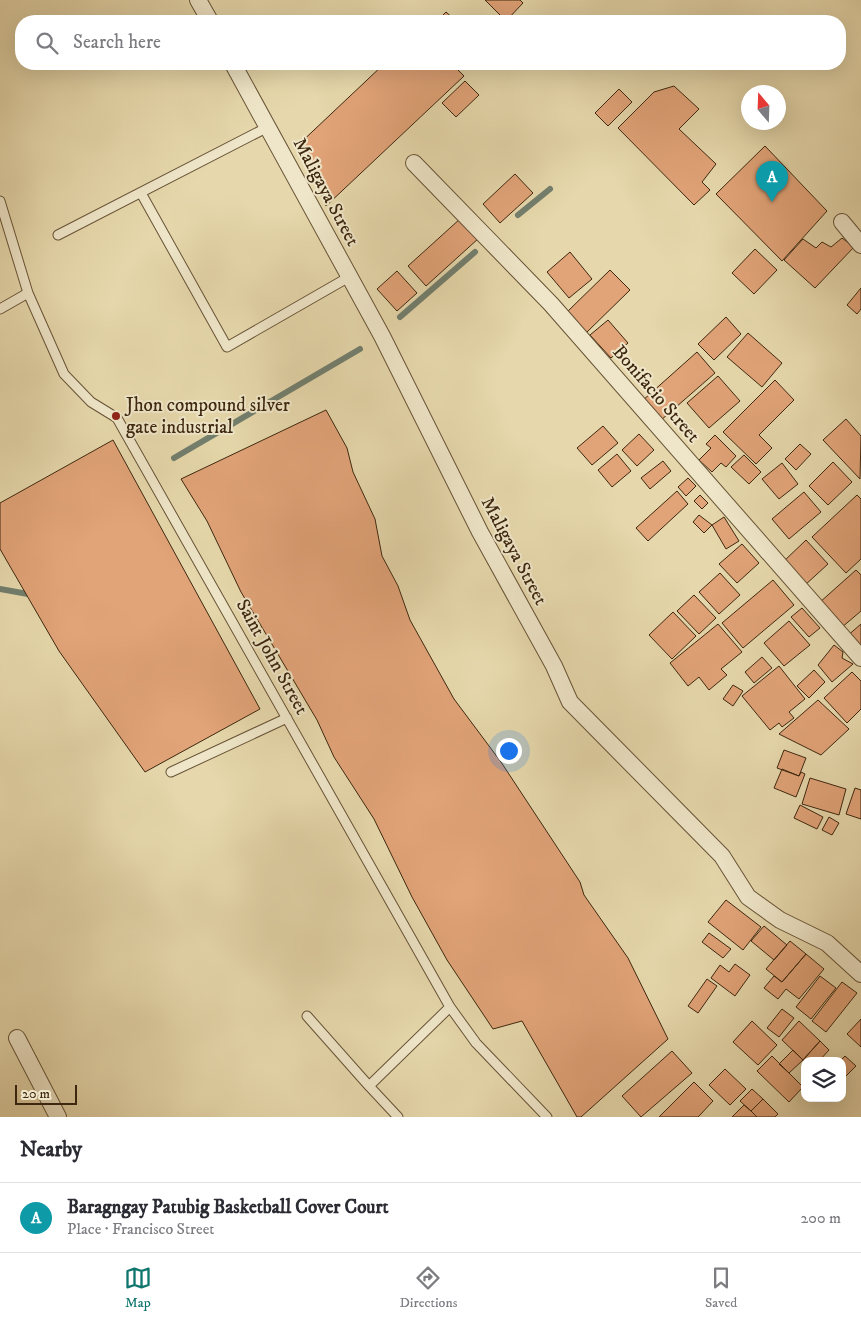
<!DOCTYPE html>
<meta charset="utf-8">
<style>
:root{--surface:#fff;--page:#f7f7f7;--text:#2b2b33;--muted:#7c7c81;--line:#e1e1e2;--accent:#0f766e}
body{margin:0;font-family:"IM FELL DW Pica",serif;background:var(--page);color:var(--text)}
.controls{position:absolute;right:15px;bottom:15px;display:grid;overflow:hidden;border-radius:10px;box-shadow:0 5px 20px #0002}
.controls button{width:45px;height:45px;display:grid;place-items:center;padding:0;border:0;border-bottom:1px solid var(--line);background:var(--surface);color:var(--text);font:25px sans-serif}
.compass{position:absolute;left:741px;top:85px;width:45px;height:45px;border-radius:50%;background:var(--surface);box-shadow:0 5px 20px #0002;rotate:341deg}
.scale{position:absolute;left:15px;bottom:12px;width:62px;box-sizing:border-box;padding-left:5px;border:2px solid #3d270f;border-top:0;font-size:14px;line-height:18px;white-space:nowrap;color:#3d270f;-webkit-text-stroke:4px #efe6c9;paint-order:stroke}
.you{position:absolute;left:508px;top:750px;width:18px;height:18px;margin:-12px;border:4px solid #fff;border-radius:50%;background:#1a73e8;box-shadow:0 0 0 8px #1a73e833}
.badge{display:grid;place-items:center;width:32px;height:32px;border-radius:50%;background:var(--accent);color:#fff;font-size:16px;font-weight:700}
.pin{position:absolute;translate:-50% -41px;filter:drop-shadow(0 1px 2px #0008)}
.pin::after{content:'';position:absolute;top:26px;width:18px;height:15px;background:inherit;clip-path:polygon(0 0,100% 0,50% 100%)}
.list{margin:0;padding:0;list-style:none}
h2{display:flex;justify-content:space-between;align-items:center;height:65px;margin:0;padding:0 20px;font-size:21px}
h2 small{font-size:16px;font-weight:400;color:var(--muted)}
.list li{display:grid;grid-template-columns:32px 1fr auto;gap:15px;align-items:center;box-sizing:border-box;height:70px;padding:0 20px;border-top:1px solid var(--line)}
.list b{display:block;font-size:19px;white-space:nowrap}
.list p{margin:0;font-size:16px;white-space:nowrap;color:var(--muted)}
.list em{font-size:16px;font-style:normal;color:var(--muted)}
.icon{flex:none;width:28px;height:28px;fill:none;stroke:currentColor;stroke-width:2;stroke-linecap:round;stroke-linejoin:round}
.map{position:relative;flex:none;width:861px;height:1117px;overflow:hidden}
.search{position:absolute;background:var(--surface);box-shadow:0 5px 20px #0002;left:15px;right:15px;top:15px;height:55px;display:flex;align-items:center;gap:12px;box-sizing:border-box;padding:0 18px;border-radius:20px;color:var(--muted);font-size:19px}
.sheet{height:135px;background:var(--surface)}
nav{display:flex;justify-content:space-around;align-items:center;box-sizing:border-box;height:70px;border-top:1px solid var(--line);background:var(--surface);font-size:14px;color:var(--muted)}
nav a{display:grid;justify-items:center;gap:2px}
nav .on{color:var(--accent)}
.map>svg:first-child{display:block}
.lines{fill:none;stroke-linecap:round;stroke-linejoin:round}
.stream{stroke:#727f6e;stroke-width:6}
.building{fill:#e1a378;stroke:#3d270f}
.lane-casing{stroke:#675336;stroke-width:11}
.street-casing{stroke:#675336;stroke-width:18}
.lane{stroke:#efe6c9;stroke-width:9}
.street{stroke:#efe6c9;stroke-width:16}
.poi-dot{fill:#8f2418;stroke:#efe6c9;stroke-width:2}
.labels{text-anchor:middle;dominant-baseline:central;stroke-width:4;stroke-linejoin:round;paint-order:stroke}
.street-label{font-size:19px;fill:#3d270f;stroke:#efe6c9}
.poi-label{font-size:19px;fill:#3d270f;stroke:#efe6c9;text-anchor:start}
</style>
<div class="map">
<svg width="861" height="1117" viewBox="0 0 861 1117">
<rect width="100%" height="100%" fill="#e6d8ac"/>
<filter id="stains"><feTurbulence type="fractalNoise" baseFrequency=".004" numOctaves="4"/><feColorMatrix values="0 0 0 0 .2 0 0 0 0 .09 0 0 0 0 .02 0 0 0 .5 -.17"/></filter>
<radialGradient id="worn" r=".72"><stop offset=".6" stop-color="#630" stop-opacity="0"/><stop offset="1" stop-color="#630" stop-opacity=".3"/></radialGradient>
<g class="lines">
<!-- stream -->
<path class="stream" d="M518,215l32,-26
M400,317l75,-65
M174,458l186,-109
M0,589l28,5 3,-2"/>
</g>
<!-- building -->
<path class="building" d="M485,0h35l3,3 -17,18z
M446,12l10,9h-19z
M384,64h68l12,12 -138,130 -12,-30 -18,-29z
M465,81l14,14 -23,22 -14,-14z
M674,86l25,23 -20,20 37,35 -14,18 8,8 -16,15 -76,-77 36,-36z
M619,89l13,13 -24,24 -13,-13z
M765,146l62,65 -45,50 -66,-67z
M515,174l18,19 -33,30 -17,-19z
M461,218l18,20 -53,48 -18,-20z
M842,238l12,9 -39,41 -31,-28 19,-21 13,9 6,-6 9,5z
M755,249l22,21 -23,24 -22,-21z
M570,252l22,27 -23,19 -22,-26z
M610,270l20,20 -44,43 -20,-20z
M397,271l20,22 -20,18 -20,-22z
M861,288v21l-4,5 -10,-9z
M726,317l15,17 -27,26 -16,-16z
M608,320l20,23 -17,15 -21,-23z
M748,333l34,30 -20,24 -35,-30z
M697,352l18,21 -55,48 -18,-20z
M718,376l22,25 -31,27 -22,-25z
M775,380l19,20 -35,35 13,13 -16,16 -33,-32z
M326,410l21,38 6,24 22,47 7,37 16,30 12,34 44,79 47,63 79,120 4,13 44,63 40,81 -87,78h-4l-55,-96 -29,8 -46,-69 -35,-63 -38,-78 -40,-62 -17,-37 -76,-128 -34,-71 -26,-42z
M846,419l15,17 -1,43 -37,-39z
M603,426l15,17 -26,22 -15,-17z
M639,434l15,16 -17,16 -15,-16z
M715,435l21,21 -10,11 -5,-4 -9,9 -13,-12 12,-12 -5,-4z
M113,440l147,269 -115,63 -86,-121 -59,-102v-46z
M800,444l11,10 -15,16 -11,-11z
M617,454l14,17 -19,16 -14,-17z
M744,455l17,17 -12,12 -18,-17z
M663,461l8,10 -21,18 -9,-11z
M833,462l19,20 -24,23 -19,-19z
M782,463l16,21 -19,15 -17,-20z
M688,478l8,8 -10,10 -8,-9z
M677,491l11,13 -40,37 -12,-13z
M804,492l17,20 -32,27 -17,-20z
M700,495l8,8 -6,6 -8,-8z
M857,495l4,4v60l-15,14 -34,-36z
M699,515l13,10 -8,8 -11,-11z
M724,517l15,24 -13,8 -14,-24z
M806,540l22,24 -24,22 -22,-23z
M742,544l17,19 -22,20 -18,-19z
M856,570l5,5v36l-20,17 -22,-25z
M720,573l20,22 -21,19 -20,-22z
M773,580l21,25 -51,43 -21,-25z
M694,595l22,23 -17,16 -22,-23z
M802,608l18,20 -11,9 -18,-20z
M673,612l23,24 -24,23 -23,-24z
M789,621l21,24 -26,21 -20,-23z
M718,624l24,28 -21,17 6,6 -18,15 -10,-13 -11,9 -18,-23z
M861,624v29l-15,-16z
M834,645l9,7 -1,6 11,6 -21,18 -14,-17z
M762,657l10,11 -18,15 -9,-11z
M779,666l26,33 -16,13 5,6 -12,9 -3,-4 -9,7 -28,-34z
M814,670l11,12 -16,16 -12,-12z
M852,672l9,9v28l-14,14 -23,-25z
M733,685l10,6 -10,15 -10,-7z
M818,700l31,29 -28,26 -42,-21z
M784,750l22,8 -7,18 -22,-8z
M782,769l17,7 2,-4 4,2 -9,23 -22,-9z
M810,778l36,11 -7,26 -37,-11z
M855,788l6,2v29l-15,-5z
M800,805l23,12 -6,12 -23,-11z
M829,817l10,6 -7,12 -10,-5z
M726,900l35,27 -18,23 -35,-28z
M764,926l23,19 -13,15 -23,-19z
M709,933l22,16 -8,9 -21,-16z
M790,941l16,13 -24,28 -16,-13z
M806,954l18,15 -25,30 -13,-10 -8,10 -14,-11 10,-12 8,6z
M735,964l15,11 -15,21 -24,-18 9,-13 9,7z
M820,976l16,12 -25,31 -15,-12z
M707,979l10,7 -19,27 -10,-7z
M842,982l15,11 -31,39 -14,-11z
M782,1009l12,9 -15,19 -12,-9z
M861,1019v28l-14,-13z
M752,1021l25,24 -19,20 -25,-23z
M799,1021l21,20 -17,19 -21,-20z
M820,1041l9,9 -10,11 -14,1 -2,-2z
M793,1050l10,10 -14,13 -10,-9z
M672,1051l20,22 -51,44 -19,-21z
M772,1056l31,31 -14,15 -32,-31z
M845,1056l11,10 -14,14v-19h-2z
M725,1069l21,20 -16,16 -21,-20z
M694,1082l19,19 -13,14 -2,2h-39z
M752,1089l11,10 -12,12 -11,-10z
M763,1099l15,15 -3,3h-18l-6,-6z
M744,1105l7,6 6,6h-25z"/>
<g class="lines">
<!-- lane casing -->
<g class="lane-casing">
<path id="lane" d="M141,193l86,154 122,-70
M0,201l28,92 36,81 27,28 26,16 333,589 26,36 71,74
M58,235l210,-108
M0,309l28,-16
M171,772l116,-54
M307,1016l62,70
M398,1117l-29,-31 81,-79"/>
</g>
<!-- street casing -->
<g class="street-casing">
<path id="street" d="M198,0l12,21
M233,64l149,272 98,196 74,134 16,36 152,154 26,41 32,23 47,23 34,31
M414,163l137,141 310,354
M842,222l19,23
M17,1038l41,79"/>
</g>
<!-- lane -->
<use href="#lane" class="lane"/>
<!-- street -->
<use href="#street" class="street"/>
</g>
<!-- markers -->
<circle class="poi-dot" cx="116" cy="416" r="5"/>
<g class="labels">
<!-- street labels -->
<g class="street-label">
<text transform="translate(326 192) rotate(62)">Maligaya Street</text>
<text transform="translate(656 394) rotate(49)">Bonifacio Street</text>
<text transform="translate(514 551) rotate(62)">Maligaya Street</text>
<text transform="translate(272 657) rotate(61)">Saint John Street</text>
</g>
<!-- poi labels -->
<g class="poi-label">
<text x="126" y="405">Jhon compound silver<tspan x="126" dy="22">gate industrial</tspan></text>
</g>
</g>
<rect width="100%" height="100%" filter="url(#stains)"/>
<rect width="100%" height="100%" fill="url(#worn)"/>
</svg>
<div class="controls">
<button><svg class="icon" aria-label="layers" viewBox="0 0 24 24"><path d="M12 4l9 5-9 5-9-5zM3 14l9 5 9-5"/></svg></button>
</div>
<svg class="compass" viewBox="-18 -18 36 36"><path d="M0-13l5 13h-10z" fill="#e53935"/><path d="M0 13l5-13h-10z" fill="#7c7c81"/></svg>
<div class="scale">20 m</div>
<div class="you"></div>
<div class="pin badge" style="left:772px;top:202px;background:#0f9aa8">A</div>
<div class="search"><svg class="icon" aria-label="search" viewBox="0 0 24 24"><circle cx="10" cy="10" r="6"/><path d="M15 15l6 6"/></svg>Search here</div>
</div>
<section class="sheet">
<h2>Nearby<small></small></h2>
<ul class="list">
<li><span class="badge" style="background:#0f9aa8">A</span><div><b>Baragngay Patubig Basketball Cover Court</b><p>Place · Francisco Street</p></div><em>200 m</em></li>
</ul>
</section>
<nav>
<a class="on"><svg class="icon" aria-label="map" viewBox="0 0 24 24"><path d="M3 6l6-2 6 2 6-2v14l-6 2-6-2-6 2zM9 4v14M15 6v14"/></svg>Map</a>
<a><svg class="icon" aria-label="directions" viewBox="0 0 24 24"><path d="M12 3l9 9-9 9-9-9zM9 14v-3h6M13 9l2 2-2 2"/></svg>Directions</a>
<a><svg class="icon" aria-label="saved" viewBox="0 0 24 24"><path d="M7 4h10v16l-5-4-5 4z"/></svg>Saved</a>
</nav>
